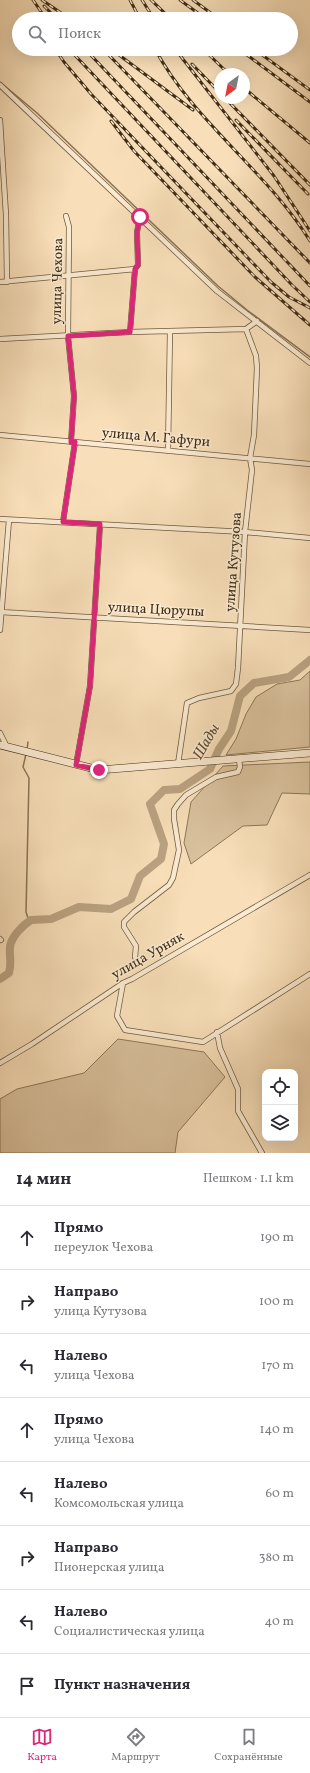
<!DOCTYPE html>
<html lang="ru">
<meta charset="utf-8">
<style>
:root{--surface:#fff;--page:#f7f7f7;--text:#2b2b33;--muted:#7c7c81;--line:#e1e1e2;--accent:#db2777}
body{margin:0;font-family:Vollkorn,serif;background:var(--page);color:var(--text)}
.controls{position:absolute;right:12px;bottom:12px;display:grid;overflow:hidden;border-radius:8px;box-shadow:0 4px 16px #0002}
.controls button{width:36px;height:36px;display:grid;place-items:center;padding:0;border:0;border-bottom:1px solid var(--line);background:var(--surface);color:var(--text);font:20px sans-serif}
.compass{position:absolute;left:214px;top:68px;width:36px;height:36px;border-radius:50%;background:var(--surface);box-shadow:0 4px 16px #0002;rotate:212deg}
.stop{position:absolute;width:12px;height:12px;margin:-9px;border:3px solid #db2777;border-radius:50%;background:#fff}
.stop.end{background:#db2777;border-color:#fff;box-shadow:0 1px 4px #0008}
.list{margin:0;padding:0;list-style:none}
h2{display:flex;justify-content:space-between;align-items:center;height:52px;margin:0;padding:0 16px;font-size:17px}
h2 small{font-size:13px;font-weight:400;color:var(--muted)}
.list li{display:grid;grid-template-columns:26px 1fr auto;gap:12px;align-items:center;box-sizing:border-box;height:64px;padding:0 16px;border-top:1px solid var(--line)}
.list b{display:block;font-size:15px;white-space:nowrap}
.list p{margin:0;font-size:13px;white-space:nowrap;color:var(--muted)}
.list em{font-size:13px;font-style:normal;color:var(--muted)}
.icon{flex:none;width:22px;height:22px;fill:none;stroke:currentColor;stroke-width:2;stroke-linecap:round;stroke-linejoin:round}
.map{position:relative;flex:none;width:310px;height:1153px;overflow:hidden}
.search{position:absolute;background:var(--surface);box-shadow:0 4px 16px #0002;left:12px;right:12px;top:12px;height:44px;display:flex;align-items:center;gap:10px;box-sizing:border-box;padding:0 14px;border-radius:22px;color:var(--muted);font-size:15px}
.sheet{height:564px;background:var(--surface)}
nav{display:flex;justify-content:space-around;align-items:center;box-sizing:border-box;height:56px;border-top:1px solid var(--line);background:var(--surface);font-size:11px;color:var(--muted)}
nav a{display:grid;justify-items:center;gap:2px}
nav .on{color:var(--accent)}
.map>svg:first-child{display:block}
.green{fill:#d9c19d;stroke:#8d7758}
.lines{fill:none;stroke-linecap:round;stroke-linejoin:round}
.stream{stroke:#8a7355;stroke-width:1.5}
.river{stroke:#baa281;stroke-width:8}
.street-casing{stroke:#6f5a3d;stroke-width:6}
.secondary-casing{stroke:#412d14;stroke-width:8}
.street{stroke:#faead2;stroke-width:4.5}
.secondary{stroke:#faead2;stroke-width:7}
.rail-casing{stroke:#412d14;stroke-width:3}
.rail{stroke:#faead2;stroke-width:1.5;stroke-dasharray:4.5;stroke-linecap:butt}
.route{stroke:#db2777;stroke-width:5}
.labels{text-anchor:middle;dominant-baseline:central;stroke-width:3;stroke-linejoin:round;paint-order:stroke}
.street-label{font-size:14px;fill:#412d14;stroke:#faead2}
.water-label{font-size:15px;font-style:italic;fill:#5f4a2f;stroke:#faead2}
</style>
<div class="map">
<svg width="310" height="1153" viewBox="0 0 310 1153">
<rect width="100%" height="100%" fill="#f8dfb9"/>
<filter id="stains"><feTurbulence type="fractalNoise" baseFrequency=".005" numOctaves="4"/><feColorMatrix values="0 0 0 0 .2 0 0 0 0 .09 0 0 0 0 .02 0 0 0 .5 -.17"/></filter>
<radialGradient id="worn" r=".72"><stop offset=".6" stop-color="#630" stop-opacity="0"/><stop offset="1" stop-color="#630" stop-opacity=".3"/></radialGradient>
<!-- green -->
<path class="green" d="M310,671v76l-84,8 10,-16 10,-25 10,-17 21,-13 23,-4z
M310,762v32l-28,-1 -15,32 -24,1 -52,38 -7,-21 7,-41 32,-36z
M118,1039l86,13 21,25 -47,55 -3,21h-175v-54l17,-10 67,-16z"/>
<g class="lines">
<!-- stream -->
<path class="stream" d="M0,82l37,31 181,173 29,24 63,47
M27,750l1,-8
M26,754l-3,13 6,11 -3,134 3,9"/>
<!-- river -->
<path class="river" d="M0,979l9,-6c3,-11 0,-17 1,-26 1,-10 13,-22 21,-27l20,-1 28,-12 32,2 20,-10 9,-23 21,-17 3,-15 -14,-40 14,-14 16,-1 30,-20 9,-20 12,-18 9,-35 14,-13 35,-6 21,-17"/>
<!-- street casing -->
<g class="street-casing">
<path id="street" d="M0,85l217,206 93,72
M0,120l6,95 1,67
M66,216l3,11 -1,109 6,60 -3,46
M0,282l135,-13
M130,332l5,-63 3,-4 -1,-33 3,-15
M0,339l130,-7 116,-3 11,-8
M0,435l310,29
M168,451l2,-119
M0,519l245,13 65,6
M63,522l12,-80
M0,612l310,18
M0,630l9,-110
M0,733l7,14
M178,764l9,-61 12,-5 32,-7 5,-7 2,-16 7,-136 7,-62 -2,-12 4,-23 3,-67 -1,-12 -10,-27
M76,765l14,-79 10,-161
M0,939l1,1
M135,957l1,-11 -12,-19v-5l10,-10 35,-27 4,-7 6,-28 -5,-31v-9l4,-6 8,-9 30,-18 22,-5 2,-5 -1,-8
M123,983l-6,33 8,14 78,12 107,-68
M217,1032l3,16 18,41v22l24,42
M0,1063l32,-19 91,-61 9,-4 178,-104"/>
</g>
<!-- secondary casing -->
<g class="secondary-casing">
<path id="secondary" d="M0,745l99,25 211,-17"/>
</g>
<!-- street -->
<use href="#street" class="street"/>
<!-- secondary -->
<use href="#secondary" class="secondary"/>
<!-- rail casing -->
<g class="rail-casing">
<path id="rail" d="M33,0l13,19
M42,0l28,19
M130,0l10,19
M142,0l12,19
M151,0l20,19
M180,0l26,19
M193,0l26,19
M44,6l13,13
M55,49l9,13 27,32 180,188 18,15 21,11
M69,49l223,236 18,17
M85,49l225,237
M103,49l207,214
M111,49l82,61
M155,49c39,73 112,122 155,192
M175,49l99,127 36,55
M203,49l26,25
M239,49l71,53
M254,49l56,41
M192,64l28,29
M244,88l66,55
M225,98l85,87
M236,120l72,74
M111,121l23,30 121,126 55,48"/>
</g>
<!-- rail -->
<use href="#rail" class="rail"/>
</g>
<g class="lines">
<!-- route -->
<path class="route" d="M99,770l-23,-5 14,-79 10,-162 -37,-2 12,-80h-4l3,-46 -6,-60 62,-4 5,-63 3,-4 -1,-33 3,-15"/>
</g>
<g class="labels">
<!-- street labels -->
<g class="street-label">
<text transform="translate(58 281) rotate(-89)">улица Чехова</text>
<text transform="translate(156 438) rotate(5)">улица М. Гафури</text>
<text transform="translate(234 562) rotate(-86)">улица Кутузова</text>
<text transform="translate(156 610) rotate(3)">улица Цюрупы</text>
<text transform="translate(148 956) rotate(-30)">улица Урняк</text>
</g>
<!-- water labels -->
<g class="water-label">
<text transform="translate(207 742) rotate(-60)">Шады</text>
</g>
</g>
<rect width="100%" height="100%" filter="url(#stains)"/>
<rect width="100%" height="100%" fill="url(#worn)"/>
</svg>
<div class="controls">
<button><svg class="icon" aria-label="locate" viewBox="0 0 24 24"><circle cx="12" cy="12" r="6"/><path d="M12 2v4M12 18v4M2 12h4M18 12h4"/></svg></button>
<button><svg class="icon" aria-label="layers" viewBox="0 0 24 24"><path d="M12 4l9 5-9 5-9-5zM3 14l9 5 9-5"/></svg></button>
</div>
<svg class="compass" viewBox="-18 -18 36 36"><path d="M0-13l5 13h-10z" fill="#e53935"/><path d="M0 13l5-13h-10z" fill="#7c7c81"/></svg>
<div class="stop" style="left:140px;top:217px"></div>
<div class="stop end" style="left:99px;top:770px"></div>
<div class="search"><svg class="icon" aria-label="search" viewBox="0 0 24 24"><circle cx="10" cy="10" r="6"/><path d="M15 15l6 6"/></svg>Поиск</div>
</div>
<section class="sheet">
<h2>14 мин<small>Пешком · 1.1 km</small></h2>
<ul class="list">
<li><svg class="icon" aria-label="ahead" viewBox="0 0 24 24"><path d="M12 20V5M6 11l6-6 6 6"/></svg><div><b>Прямо</b><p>переулок Чехова</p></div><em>190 m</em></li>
<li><svg class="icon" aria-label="right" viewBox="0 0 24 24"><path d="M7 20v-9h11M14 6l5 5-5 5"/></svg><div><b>Направо</b><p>улица Кутузова</p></div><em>100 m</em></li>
<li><svg class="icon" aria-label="left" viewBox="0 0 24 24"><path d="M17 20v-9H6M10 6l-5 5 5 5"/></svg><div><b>Налево</b><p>улица Чехова</p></div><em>170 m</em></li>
<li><svg class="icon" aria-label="ahead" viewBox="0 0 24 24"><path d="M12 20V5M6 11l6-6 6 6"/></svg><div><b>Прямо</b><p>улица Чехова</p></div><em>140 m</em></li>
<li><svg class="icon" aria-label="left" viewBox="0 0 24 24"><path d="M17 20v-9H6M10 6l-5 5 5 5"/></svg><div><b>Налево</b><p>Комсомольская улица</p></div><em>60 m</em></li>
<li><svg class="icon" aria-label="right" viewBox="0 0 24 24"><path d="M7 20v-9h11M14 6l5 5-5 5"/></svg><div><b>Направо</b><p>Пионерская улица</p></div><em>380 m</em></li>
<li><svg class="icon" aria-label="left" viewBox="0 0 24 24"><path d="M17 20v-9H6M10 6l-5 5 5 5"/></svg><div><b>Налево</b><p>Социалистическая улица</p></div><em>40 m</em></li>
<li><svg class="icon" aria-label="arrive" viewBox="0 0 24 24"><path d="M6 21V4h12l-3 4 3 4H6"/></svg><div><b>Пункт назначения</b></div></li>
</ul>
</section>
<nav>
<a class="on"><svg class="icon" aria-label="map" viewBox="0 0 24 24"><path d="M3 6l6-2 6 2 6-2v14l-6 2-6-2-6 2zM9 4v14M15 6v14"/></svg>Карта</a>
<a><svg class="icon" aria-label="directions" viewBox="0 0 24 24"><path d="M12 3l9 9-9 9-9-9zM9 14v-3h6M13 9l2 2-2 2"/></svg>Маршрут</a>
<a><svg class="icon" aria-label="saved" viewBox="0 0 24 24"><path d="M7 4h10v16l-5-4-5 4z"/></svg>Сохранённые</a>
</nav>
